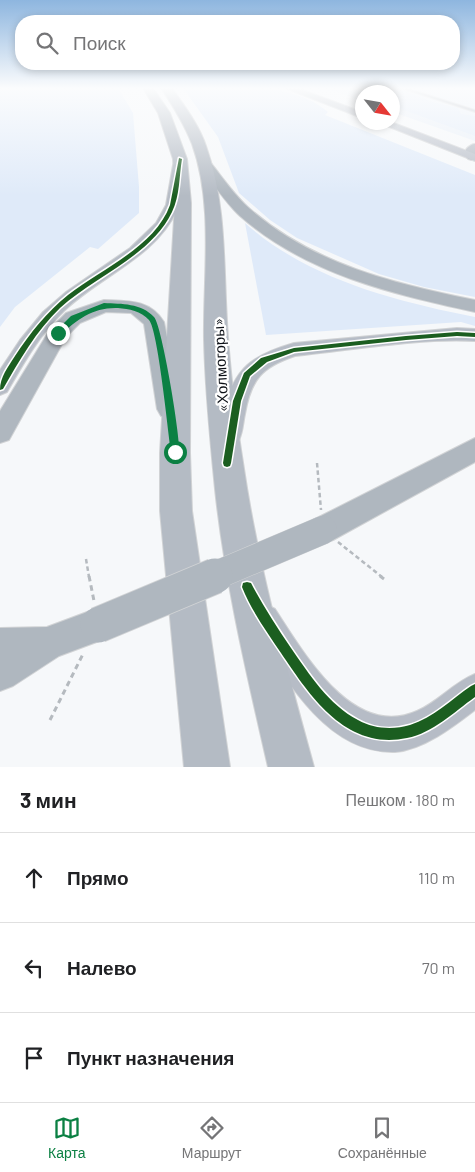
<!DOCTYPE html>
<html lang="ru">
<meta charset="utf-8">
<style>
:root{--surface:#fff;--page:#f2f2f2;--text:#202124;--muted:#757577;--line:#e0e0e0;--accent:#0b8043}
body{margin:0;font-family:Barlow,sans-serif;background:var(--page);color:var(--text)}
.compass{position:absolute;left:355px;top:85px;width:45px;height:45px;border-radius:50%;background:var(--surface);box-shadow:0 2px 8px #0003;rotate:121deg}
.stop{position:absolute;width:15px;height:15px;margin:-11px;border:4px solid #0b8043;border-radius:50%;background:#fff}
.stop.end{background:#0b8043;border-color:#fff;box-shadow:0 1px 5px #0008}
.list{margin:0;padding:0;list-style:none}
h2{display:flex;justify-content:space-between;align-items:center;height:65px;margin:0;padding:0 20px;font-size:21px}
h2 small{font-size:16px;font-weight:400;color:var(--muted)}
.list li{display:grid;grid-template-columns:32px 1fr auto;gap:15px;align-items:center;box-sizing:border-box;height:90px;padding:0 20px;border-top:1px solid var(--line)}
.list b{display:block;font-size:19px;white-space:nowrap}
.list em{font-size:16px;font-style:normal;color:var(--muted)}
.icon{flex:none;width:28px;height:28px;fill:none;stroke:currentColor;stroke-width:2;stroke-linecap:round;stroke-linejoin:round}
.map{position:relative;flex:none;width:475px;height:767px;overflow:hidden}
.search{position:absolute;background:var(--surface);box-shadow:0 2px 8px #0003;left:15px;right:15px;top:15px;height:55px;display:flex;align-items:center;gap:12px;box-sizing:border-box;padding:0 18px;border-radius:20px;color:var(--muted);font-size:19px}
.sheet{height:335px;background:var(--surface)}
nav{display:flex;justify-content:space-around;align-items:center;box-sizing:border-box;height:70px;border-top:1px solid var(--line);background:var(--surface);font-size:14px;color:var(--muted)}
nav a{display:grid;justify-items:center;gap:2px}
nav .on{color:var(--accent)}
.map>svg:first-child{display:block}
.built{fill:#e8eff8}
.green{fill:#dfeaf9}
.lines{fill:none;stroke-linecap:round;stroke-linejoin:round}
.lane-casing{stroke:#d1d3d5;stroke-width:2}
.street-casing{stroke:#d1d3d5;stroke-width:16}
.secondary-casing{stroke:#d1d3d5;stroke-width:2}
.primary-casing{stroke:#d1d3d5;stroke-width:2}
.highway-casing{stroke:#d1d3d5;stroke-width:2}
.path-far1{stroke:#b5babf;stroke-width:2.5;stroke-dasharray:4.5 3;stroke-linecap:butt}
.path{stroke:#b5babf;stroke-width:3;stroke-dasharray:5.5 4;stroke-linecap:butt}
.lane{fill:#adb4be;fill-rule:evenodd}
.street{stroke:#adb4be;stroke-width:14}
.secondary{fill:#b6bcc6;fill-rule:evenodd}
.primary{fill:#afb7bf;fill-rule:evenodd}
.highway{fill:#b4bbc4;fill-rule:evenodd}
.primary-bridge-far1-casing{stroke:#d1d3d5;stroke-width:29;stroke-linecap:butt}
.primary-bridge-casing{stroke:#d1d3d5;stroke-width:37;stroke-linecap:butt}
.primary-bridge-far1{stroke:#afb7bf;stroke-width:28}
.primary-bridge{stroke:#afb7bf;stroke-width:35}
.cycleway-casing{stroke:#fff;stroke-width:3}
.cycleway{fill:#1b5e20;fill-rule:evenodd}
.route{fill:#0b8043}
.labels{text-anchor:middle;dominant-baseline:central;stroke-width:4.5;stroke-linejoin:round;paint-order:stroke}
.street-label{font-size:15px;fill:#0c1016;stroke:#fff}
</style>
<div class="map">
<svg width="475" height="767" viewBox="0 0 475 767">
<rect width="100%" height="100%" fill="#f6f8fa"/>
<!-- built -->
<path class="built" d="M326,88h149v53l-82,-29 -1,-20h-30v9z"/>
<!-- green -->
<path class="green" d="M0,88h118l15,25 6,74v26l-41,36 -8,-2 -75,60 -15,20z
M183,88c46,0 108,-8 145,24l-3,3 150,60v122l-51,-10 -45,-13 -82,-36 -27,-18 -31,-27 -21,-56z
M338,88h60l34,14 26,6 3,6 14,2v20l-82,-30 -1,-14h-30v4z
M245,223c63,56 149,78 230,94v9l-14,-4 -195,13z"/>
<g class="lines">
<!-- lane casing -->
<g class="lane-casing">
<path id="lane" d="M401,88h5l69,22v2z"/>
</g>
<!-- street casing -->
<g class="street-casing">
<path id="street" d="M472,153l3,-2"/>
</g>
<!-- secondary casing -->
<g class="secondary-casing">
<path id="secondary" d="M285,88h12l65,24v6z
M377,122h14l84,32v7z
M179,162l6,3c-3,15 -2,31 -8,45 -22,48 -77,66 -113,101 -24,23 -41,53 -57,81l-7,3v-25l20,-30 23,-28 23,-20 64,-44 26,-25 10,-18 7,-40z
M457,328l18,1v12c-59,-3 -121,9 -180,15 -33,11 -44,23 -50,58 -2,9 -2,18 -6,26l-8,3 -8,-3c-5,-9 -1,-19 1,-29 10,-44 29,-56 70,-68z
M265,604l10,5c29,44 78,131 142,102 21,-9 36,-28 58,-37v36c-22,17 -52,40 -80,42 -68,2 -110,-73 -140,-123l-5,-10 5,-10z"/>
</g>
<!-- primary casing -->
<g class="primary-casing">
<path id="primary" d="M206,161l4,1c13,16 25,34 40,47 63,55 145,75 225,91v12c-83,-18 -169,-38 -235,-96 -15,-14 -28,-34 -40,-51z
M104,300c24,1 46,-1 60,22l17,87 -4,7 -8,2 -8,-2 -4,-7 -13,-85 -13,-11 -25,-1 -26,11 -14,14 -57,103 -9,3v-32l51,-83 15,-15z
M475,438v24l-142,78 -10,4 -10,-4 -5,-10 5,-10z
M98,608l12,5 5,12 -5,12 -51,19 -46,30 -13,5v-63l47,-1z"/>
</g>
<!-- highway casing -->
<g class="highway-casing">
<path id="highway" d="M143,88h10l17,25 17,46 4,44 -1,250 2,58 38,256h-46l-24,-256v-58l15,-250 -2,-44 -15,-46z
M161,88h11c13,19 27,37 34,58 22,62 17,127 22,191 3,44 9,88 16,132 15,101 43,199 70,298h-46c-21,-92 -43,-184 -53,-278 -5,-50 -10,-100 -11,-150 -1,-64 10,-134 -12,-195 -8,-20 -19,-38 -31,-56z"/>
</g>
<!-- path-far1 -->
<path class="path-far1" d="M317,463l4,47
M338,542l44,35
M86,559l3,18"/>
<!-- path -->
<path class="path" d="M89,576l5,25
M380,576l4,3
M50,720l33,-66"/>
<!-- lane -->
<use href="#lane" class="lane"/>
<!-- street -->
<use href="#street" class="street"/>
<!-- secondary -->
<use href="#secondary" class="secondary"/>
<!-- primary -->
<use href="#primary" class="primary"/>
<!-- highway -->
<use href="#highway" class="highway"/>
<!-- primary-bridge-far1 casing -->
<g class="primary-bridge-far1-casing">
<path id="primary-bridge-far1" d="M212,577l111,-47"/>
</g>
<!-- primary-bridge casing -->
<g class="primary-bridge-casing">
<path id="primary-bridge" d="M98,625l117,-49"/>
</g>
<!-- primary-bridge-far1 -->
<use href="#primary-bridge-far1" class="primary-bridge-far1"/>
<!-- primary-bridge -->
<use href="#primary-bridge" class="primary-bridge"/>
<!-- cycleway casing -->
<g class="cycleway-casing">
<path id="cycleway" d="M179,158l3,1c-3,17 -2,37 -10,53 -21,44 -77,64 -112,96 -24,23 -41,53 -57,81l-3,1c0,-13 8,-23 15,-34 15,-23 32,-44 53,-61 33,-26 87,-48 102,-90z
M457,332l18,1v4l-18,-1 -51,4 -112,12 -27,10 -17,14 -9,25 -10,62 -1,3 -3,1 -3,-1 -1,-3 10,-62 11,-28 17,-15 33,-10 112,-12z
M247,582l4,1c12,23 26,44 40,65 18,26 38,57 67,72 16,9 35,10 52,5 23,-7 42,-26 61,-39l4,-2v13c-21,15 -42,36 -68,41 -61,13 -97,-42 -126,-85 -14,-21 -30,-43 -39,-66l1,-4z"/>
</g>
<!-- cycleway -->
<use href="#cycleway" class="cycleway"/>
</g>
<!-- sky -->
<linearGradient id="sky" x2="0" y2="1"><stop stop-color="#8eb6df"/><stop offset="0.45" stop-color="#fbfcfd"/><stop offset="1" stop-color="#fbfcfd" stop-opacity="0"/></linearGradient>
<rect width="475" height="196" fill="url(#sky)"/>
<!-- route -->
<path class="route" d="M104,303c18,1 37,0 50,14 8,8 28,128 25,138l-4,1 -4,-4c-3,-20 -13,-122 -22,-132 -8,-9 -20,-11 -31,-12 -24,-1 -41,11 -57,27l-7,-2 17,-17z"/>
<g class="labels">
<!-- street labels -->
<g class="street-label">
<text transform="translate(220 365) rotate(-93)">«Холмогоры»</text>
</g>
</g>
</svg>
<svg class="compass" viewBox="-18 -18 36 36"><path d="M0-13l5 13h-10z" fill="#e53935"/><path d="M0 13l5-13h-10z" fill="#757577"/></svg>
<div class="stop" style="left:175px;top:452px"></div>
<div class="stop end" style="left:58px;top:333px"></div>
<div class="search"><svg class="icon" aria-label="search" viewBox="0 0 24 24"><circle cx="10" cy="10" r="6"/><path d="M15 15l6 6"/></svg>Поиск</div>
</div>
<section class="sheet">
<h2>3 мин<small>Пешком · 180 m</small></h2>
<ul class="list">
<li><svg class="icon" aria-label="ahead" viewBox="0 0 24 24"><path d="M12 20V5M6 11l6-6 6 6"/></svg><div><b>Прямо</b></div><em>110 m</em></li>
<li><svg class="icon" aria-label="left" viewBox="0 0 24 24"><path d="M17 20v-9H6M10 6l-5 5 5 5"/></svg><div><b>Налево</b></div><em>70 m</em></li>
<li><svg class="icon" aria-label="arrive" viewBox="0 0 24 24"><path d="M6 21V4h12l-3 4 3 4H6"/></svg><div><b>Пункт назначения</b></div></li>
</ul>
</section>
<nav>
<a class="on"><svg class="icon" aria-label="map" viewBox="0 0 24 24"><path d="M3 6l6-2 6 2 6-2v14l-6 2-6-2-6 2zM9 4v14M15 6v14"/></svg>Карта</a>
<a><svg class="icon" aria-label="directions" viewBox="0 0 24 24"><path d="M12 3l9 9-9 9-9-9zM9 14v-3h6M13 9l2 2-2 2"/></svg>Маршрут</a>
<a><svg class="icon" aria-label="saved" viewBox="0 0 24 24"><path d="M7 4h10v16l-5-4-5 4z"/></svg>Сохранённые</a>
</nav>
